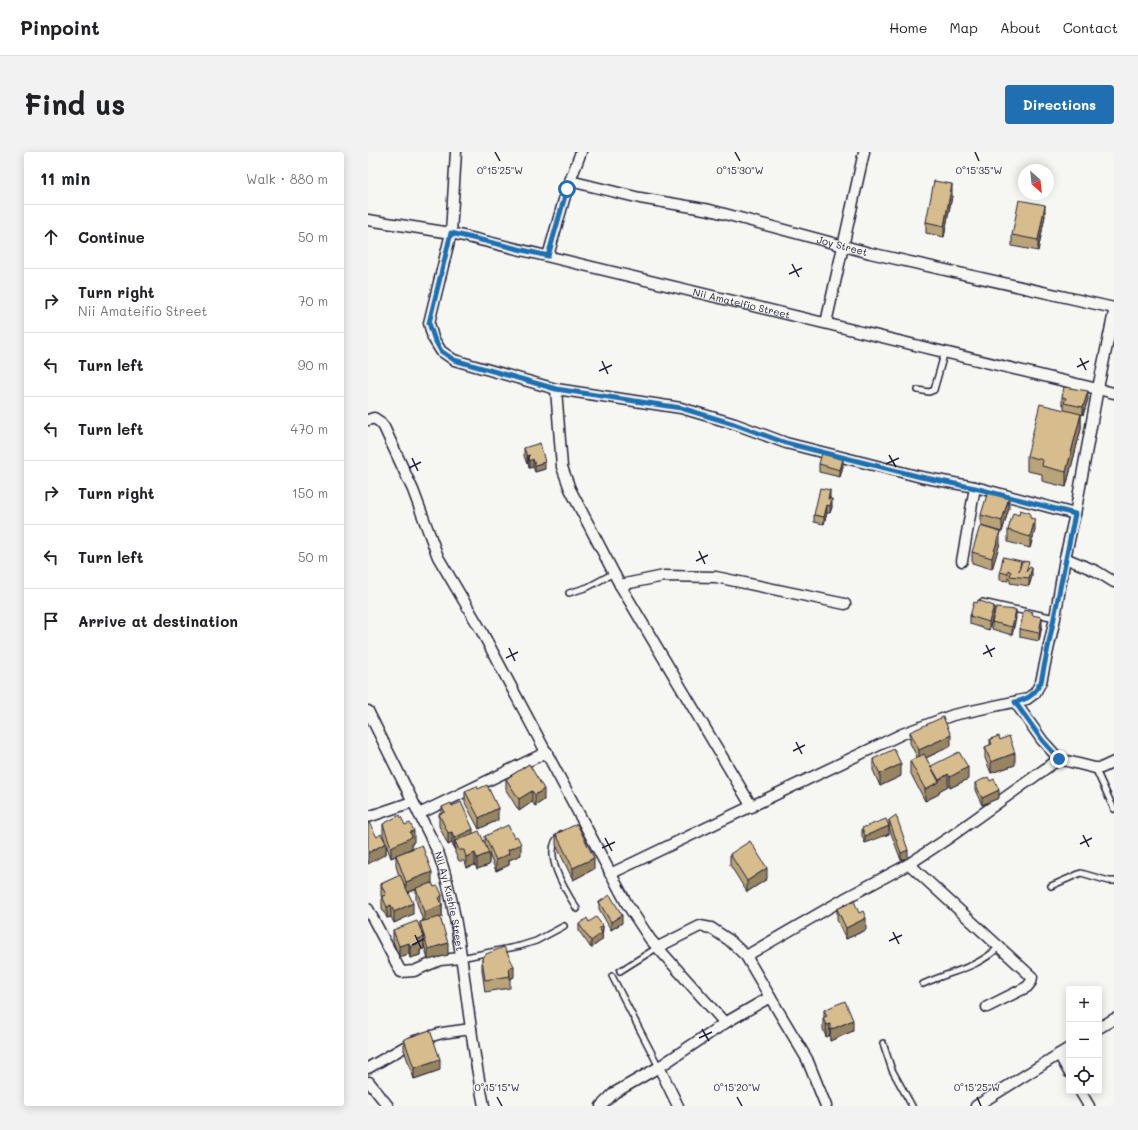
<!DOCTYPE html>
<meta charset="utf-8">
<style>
:root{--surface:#fff;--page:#f2f2f2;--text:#202124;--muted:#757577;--line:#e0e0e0;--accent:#1f6fb2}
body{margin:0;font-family:Mali,sans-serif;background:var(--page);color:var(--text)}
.controls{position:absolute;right:12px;bottom:12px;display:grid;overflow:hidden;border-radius:4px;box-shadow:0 2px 10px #0003}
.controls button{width:36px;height:36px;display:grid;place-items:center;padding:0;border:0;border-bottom:1px solid var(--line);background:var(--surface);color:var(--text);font:20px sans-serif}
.compass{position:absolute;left:650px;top:12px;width:36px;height:36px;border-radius:50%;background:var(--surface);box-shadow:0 2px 10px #0003;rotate:153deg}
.stop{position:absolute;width:12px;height:12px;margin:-9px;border:3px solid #1f6fb2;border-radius:50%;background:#fff}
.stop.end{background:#1f6fb2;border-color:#fff;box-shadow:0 1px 4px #0008}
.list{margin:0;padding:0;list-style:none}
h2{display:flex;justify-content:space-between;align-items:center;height:52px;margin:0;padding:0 16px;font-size:17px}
h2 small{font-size:13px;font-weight:400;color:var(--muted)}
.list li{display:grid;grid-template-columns:26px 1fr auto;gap:12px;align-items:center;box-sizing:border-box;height:64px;padding:0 16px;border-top:1px solid var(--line)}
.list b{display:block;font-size:15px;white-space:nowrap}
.list p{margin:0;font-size:13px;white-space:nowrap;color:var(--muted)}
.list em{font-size:13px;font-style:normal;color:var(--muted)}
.icon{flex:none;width:22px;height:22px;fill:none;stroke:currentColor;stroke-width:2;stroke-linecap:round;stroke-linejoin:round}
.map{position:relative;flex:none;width:746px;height:954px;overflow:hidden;border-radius:4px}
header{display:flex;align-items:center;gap:24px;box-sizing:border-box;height:56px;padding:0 20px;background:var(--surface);border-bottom:1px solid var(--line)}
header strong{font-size:19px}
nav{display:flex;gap:22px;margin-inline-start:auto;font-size:14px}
.intro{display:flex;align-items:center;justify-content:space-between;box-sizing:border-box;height:96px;padding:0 24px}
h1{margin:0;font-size:28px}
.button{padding:10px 18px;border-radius:4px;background:var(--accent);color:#fff;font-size:14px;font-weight:700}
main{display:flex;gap:24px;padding:0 24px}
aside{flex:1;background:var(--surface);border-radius:4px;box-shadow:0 2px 10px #0003}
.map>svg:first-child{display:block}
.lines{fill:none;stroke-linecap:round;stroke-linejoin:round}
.lane-casing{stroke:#22223b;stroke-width:8}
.street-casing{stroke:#22223b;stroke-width:13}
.lane{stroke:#f6f6f2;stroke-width:5}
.street{stroke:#f6f6f2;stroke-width:10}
.wall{fill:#b9a379;stroke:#22223b}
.shaded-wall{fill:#968463;stroke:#22223b}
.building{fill:#d7bd8d;stroke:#22223b}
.route{stroke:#1f6fb2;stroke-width:5}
.ticks{fill:none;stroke:#22223b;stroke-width:1.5}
.labels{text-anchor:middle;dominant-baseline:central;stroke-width:3;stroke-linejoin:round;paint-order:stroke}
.street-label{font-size:10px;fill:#22223b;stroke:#f6f6f2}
.ticks-label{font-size:10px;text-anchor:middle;fill:#22223b;stroke:#f6f6f2;stroke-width:3;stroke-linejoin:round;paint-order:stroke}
</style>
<header>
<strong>Pinpoint</strong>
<nav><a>Home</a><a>Map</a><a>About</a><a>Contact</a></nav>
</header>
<div class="intro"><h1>Find us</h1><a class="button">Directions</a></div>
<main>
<aside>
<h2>11 min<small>Walk · 880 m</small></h2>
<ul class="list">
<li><svg class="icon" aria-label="ahead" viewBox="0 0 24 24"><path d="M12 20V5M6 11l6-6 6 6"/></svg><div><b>Continue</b></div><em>50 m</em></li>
<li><svg class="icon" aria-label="right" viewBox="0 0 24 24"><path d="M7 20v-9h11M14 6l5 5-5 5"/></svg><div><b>Turn right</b><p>Nii Amateifio Street</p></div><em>70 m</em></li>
<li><svg class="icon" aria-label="left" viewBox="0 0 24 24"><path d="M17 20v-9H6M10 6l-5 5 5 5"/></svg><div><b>Turn left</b></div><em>90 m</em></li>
<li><svg class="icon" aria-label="left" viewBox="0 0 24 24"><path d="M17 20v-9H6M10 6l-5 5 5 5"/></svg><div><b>Turn left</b></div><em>470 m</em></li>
<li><svg class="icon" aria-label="right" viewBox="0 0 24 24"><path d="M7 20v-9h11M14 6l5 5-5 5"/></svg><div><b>Turn right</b></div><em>150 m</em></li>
<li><svg class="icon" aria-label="left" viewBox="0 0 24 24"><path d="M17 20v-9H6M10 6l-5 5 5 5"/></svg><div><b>Turn left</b></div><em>50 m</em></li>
<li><svg class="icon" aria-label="arrive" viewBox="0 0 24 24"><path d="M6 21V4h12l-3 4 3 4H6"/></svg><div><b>Arrive at destination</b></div></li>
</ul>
</aside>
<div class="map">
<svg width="746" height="954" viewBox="0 0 746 954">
<rect width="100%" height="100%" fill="#f6f6f2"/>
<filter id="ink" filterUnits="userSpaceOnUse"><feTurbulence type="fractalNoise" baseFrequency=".025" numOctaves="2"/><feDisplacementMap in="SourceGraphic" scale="8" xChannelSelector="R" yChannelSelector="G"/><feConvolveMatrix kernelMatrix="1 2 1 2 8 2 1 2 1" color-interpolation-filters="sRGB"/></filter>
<g filter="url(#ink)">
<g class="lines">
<!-- lane casing -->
<g class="lane-casing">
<path id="lane" d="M550,238l11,2 5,-2 11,-39
M201,441l19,-6 26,-14
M614,450l73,16
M727,616l19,41
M193,682c-21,17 4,56 16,75
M683,734l30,-13 28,8h5
M93,806l59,-12 16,-5 28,-15
M252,819l38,-24
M244,824l47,91
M555,832c28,-13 53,-15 76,-37
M515,891l9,27 20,36"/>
</g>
<!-- street casing -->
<g class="street-casing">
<g id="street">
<path d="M88,0l-5,81 -22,90 4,15 8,13 13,9 102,29 125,19 54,16 51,19 135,34 54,10 100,27"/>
<path id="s1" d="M202,29l70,17 70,12 160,43 244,55"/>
<path id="s2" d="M0,68l83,13 663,160"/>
<path d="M180,104l19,-67 14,-37"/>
<path d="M458,171l38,-171"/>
<path d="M188,237l6,78 8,22 50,96 132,222"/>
<path d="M0,268l6,-2 6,4 4,5 29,63 25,67 43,73 146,274 23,35 75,84"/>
<path d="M697,406l31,13 18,11"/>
<path d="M594,409l13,-74"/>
<path d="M252,433l44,-9 52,1 129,27"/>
<path d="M647,550l27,38 17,19 36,9h6l13,-6"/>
<path id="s3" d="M0,559l70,141c20,57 24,117 33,176 3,26 8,52 13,78"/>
<path d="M51,662l128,-62"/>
<path d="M0,665l44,-15"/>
<path d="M541,712l123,113 -1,5 -4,5 -40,20"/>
<path d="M242,722l292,-140 51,-19 74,-16 8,-6 6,-11 14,-64 10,-60 10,-44 23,-126 16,-76"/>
<path d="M0,757l33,63 13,-1 26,-11 21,-2"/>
<path d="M290,795l42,-21 11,2 18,12 17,16 24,41 37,62 19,47"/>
<path d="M378,804l98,-57 65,-35 41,-27 109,-78"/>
<path d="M731,876l15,-9"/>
<path d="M691,902l10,18"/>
<path d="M291,915l19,39"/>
<path d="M0,916l47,-27 27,-8 29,-4"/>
<path d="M1,930l19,24"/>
<path d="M712,939l9,15"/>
<path d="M233,954l13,-13 45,-26 66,-44 45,-26"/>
<path d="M608,954l93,-58"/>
</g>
</g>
<!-- lane -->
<use href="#lane" class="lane"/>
<!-- street -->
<use href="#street" class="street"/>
</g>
<!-- wall -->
<path class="wall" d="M584,44l-8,41 -18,-4v-11z
M677,64l-7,35 -26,-5v-11z
M694,245l26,2 -5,16 -2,-1v15l-15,58 -24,-6v-7l-15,-3v-15l37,-46v-5l-2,-1z
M156,296l21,21 -10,3 -2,-5 -4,1 -1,-5 -1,1 -3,-8z
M451,312l24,2 -3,11 -21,-5z
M462,345v2l2,8 -2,6h-3l-3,11 -10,-2v-7z
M641,356l-7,24 -21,-6v-11z
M662,366l5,12 -5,18 -22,-6v-12z
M632,391l-8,26 -20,-6v-11z
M653,413l8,4 3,7 -3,10 -19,-3v-4l-2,-2v4l-8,-1v-8z
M609,451l17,10 -5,17 -19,-6v-8z
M665,463l9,10 -3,16 -19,-4v-8z
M648,466l-4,17 -20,-6v-7z
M542,580l41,14 -25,12 5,11v-3l37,13 -18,9 -2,-2 -9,5v3l-14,7 -15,-29v-11l7,-4 -7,-14z
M622,587l10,1 15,25 -24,8 -6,-15v-11l5,-2z
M505,607l28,17 -21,10 -7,-16z
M161,612l15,36 -9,6 -3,-4 -13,9 -13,-21v-11z
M622,629l9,17 -17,7 -7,-15v-7z
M97,639l33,29 -19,9 -14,-26z
M84,654l21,28 12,11v-9l36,19 -12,5v5l-13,6 -7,-17v11l-12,4 -2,-4 -9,3 -2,-7h-5l-4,-8v-4h-1l-2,-6 -4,2 -9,-19v-12l3,-1v-6z
M521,668l19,38 -7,2 -12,-32z
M15,672l31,18 -2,1v5l-10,5 30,30 10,21v13h-2l8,38 -20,5 -4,-16v5l-4,1v5l-10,3 -1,-4 -10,3 -6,-16v-11l27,-1v-7l3,-1 -7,-21v-10l-8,2 5,22 -19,9 -3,-6 -4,1 -5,-10v-10l-1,-2v-12l18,-8 -3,-10v-10l-5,2 -5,-14v10l-9,-17 8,4 -2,-6z
M494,676l27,6 -24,9 -3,-7z
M188,682l38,35 -21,11 -17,-35z
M362,702l37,25 -20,13 -17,-27z
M231,750l23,21 -11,7 -12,-21z
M469,757l29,21 -20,9 -9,-19z
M221,770l14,4 -1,14 -11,8 -12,-17v-7z
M114,807l32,18 -4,2v9l-25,4 -3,-22z
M456,858l29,21 -23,10v-6l-4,2 -3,-8v-11h1z
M36,887l36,31 -26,9 -10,-29z"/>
<!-- shaded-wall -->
<path class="shaded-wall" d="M584,32v12l-8,41v-11z
M677,53v11l-7,35v-11z
M720,239v8l-5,16v-8z
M713,262v15l-15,58v-15z
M162,303l3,4v8l-4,1v-7l-1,-4v6l-1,1v-8z
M475,307v7l-3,11v-7z
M177,310v7l-10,3v-7z
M462,338v7l-2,9v-7z
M641,345v11l-7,24v-11z
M464,347v8l-2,6v-7z
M459,353v8l-3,11v-7z
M667,367v11l-5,18v-11z
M632,380v11l-8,26v-11z
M664,416v8l-3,10v-8z
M626,454v7l-5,17v-8z
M648,458v8l-4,17v-8z
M674,465v8l-3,16v-8z
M583,583v11l-32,15v-11z
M647,601v12l-24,8v-11z
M533,612v12l-21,10v-12z
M600,615v12l-18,9v-11z
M580,622v12l-9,5v3l-14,7v-12l14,-7v-2z
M176,637v11l-9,6v-11z
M631,638v8l-17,7v-7z
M164,639v11l-13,9v-12z
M130,656v12l-19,9v-11z
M521,674v8l-24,9v-7z
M105,677v12h-18v8h-1v-11z
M46,679v11l-2,1v5l-21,10v-11l19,-15z
M84,680v11l-4,2v-12z
M18,691v11l-18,10v-11z
M153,692v11l-12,5v5l-13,6v-11l12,-10z
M540,698v8l-7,2v-7z
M107,701v12l-9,3v-11z
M121,701v12l-12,4v-11z
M226,706v11l-21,11v-12z
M399,716v11l-20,13v-11z
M64,720v11l-26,10v-11z
M74,743v22l-18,6v-11z
M45,751v11l-19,9v-11z
M23,753v12l-4,1v-11z
M254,763v8l-11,7v-8z
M498,766v12l-20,9v-11z
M235,774l-1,14 -11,8v-7l8,-13z
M56,785v12l-4,1v5l-10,3v-11l8,-8z
M41,791v11l-10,3v-11z
M80,791v12l-20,5v-11z
M146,814v11l-4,2 -1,-11z
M485,868v11l-23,10v-11z
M462,872v11l-4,2v-12z
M72,907v11l-26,9v-11z"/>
<!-- building -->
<path class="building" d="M566,29l18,3 -8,42 -18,-4z
M651,48l26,5 -7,35 -26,-5z
M696,235l24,4 -5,16 -19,-4 2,-5 -4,-1z
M672,252l41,10 -15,58 -24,-6 1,-6 -16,-4z
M172,291l5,19 -10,3 -2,-6 -4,2 -1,-4 2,-2 -3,1 -3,-8z
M454,301l21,6 -3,11 -21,-6z
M452,336l10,2 -2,9h4l-2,7 -3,-1 -3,12 -10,-2z
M620,339l21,6 -7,24 -21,-6z
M652,358l10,3v5l5,1 -5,18 -22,-7 5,-17 6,2z
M612,374l20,6 -8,26 -20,-6z
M635,405l18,4 -2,10 3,-10 7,1 -3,10 4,-5 2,1 -3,10 -19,-2 1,-4 -3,-2v4l-8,-2z
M610,448l16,6 -5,16 -19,-6 4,-14 3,1z
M628,456l20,2 -4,17 -20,-5z
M656,458l9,2 -1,3 10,2 -3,16 -19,-4z
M575,565l8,18 -32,15 -9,-18z
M631,584l1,4 9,-4 6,17 -24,9 -6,-15 7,-3 -2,-5z
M526,597l7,15 -21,10 -7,-15z
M591,600l9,15 -18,10 -2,-3 -9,6 -8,-14z
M556,602l15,28 -14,7 -15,-28z
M161,612l15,25 -9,6 -3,-4 -13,8 -13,-20z
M620,625l2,4 4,-2 5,11 -17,8 -7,-15z
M119,633l11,23 -19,10 -14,-27 12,-5 1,3z
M93,650l12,27 -19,9 -2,-6 -4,1 -9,-19 6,-2 -3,-5 9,-4 1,3z
M32,663l5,10 5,-2 4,8 -4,1 2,5 -21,10 -8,-23z
M528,663l12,35 -7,3 -12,-33z
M518,667l3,7 -24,10 -3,-8z
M0,669l9,16 4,-3 5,9 -18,10z
M209,672l17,34 -21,10 -17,-34z
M140,673l6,13 3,-2 4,8 -13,6 1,4 -13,6 -11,-24z
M111,679l10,22 -12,5 -2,-5 -9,4 -2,-7h-5l-4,-9z
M382,689l17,27 -20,13 -17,-27z
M54,693l10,27 -26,10 -10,-27z
M32,723l13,28 -19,9 -3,-7 -4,2 -5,-11 4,-1 -5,-11z
M64,731l2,4 4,-1 4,9 -3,3 3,7 -18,7 -8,-24z
M242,743l12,20 -11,7 -12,-20z
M486,749l5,12 4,-2 3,7 -20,10 -9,-19z
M72,765l8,26 -20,6 -8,-27z
M228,765l7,9 -4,2 3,5 -11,8 -12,-17 8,-6 2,4z
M49,769l7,16 -6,2 2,4 -10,4 -1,-4 -10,3 -6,-16z
M136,795l10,19 -5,2 1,8 -25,4 -3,-21 4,-5z
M477,849l8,19 -23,10v-6l-4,1 -3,-7 4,-2 -3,-6z
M62,878l10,29 -26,9 -10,-29z"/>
</g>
<g class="lines" filter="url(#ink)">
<!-- route -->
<path class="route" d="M199,37l-19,67 -97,-23 -22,90 5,15 7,13 13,9 102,29 125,19 53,16 52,19 135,34 54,11 100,26 -34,168c-7,13 -12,17 -26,20l27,38 17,19"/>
</g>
<!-- ticks -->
<path class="ticks" d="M127,0l5,9M367,0l5,9M607,0l4,9M424,112l7,13M421,122l13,-6M712,206l6,12M234,209l6,13M709,215l12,-6M231,219l13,-6M521,303l7,12M44,306l6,13M518,312l13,-6M41,316l12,-6M331,399l6,13M328,409l12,-6M618,493l6,12M141,496l6,13M615,502l12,-6M138,506l12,-6M428,590l6,12M425,599l12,-6M715,683l6,12M237,686l7,13M712,692l12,-6M234,696l13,-6M525,780l6,12M47,783l6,13M521,789l13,-6M44,793l12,-6M334,877l7,12M331,886l13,-6M129,945l5,9M369,945l5,9M609,945l4,9"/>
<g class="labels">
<!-- street labels -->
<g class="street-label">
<text stroke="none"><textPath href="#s1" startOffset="280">Joy Street</textPath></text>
<text stroke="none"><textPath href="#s2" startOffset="383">Nii Amateifio Street</textPath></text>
<text stroke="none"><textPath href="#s3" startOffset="208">Nii Ayi Kushie Street</textPath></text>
</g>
</g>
<g class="ticks-label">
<text x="132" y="22">0°15'25"W</text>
<text x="372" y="22">0°15'30"W</text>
<text x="611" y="22">0°15'35"W</text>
<text x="129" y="939">0°15'15"W</text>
<text x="369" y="939">0°15'20"W</text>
<text x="609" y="939">0°15'25"W</text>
</g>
</svg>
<div class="controls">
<button>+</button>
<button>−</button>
<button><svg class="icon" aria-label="locate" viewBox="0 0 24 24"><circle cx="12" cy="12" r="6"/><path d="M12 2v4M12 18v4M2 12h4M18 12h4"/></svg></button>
</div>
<svg class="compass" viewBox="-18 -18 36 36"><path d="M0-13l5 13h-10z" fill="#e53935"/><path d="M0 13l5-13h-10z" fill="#757577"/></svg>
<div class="stop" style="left:199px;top:37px"></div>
<div class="stop end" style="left:691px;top:607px"></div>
</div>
</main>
